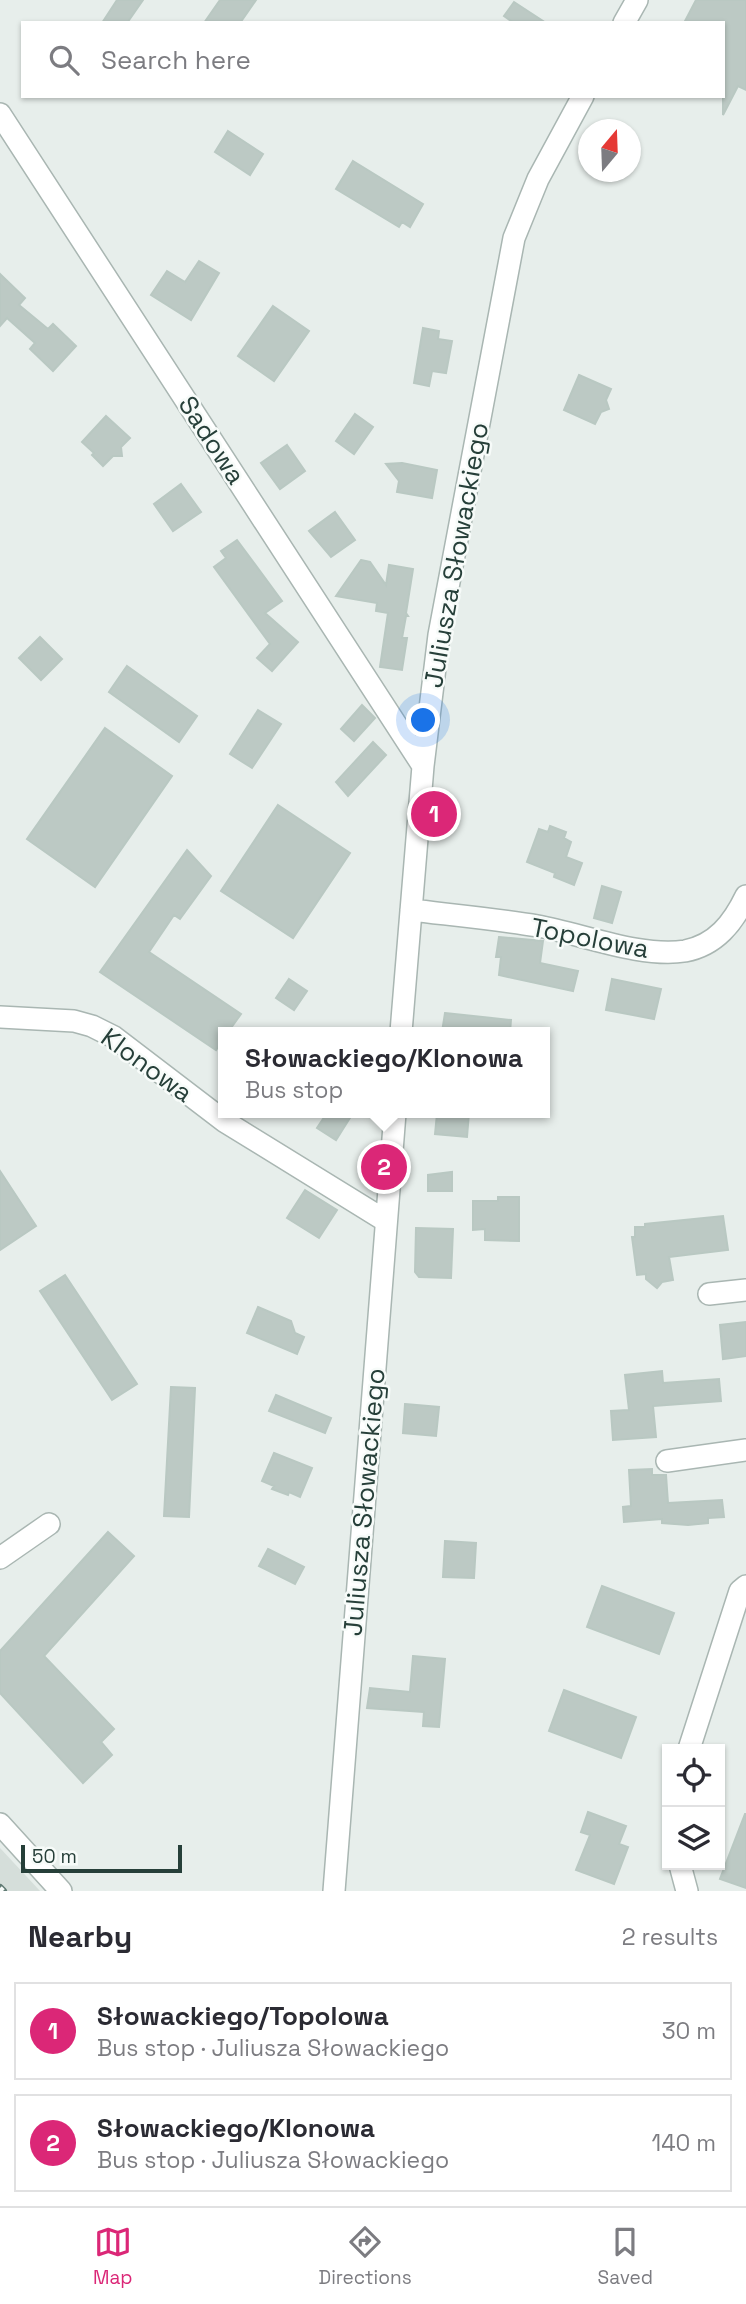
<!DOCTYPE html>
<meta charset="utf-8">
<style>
:root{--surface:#fff;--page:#f2f2f3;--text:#2b2b33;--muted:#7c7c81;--line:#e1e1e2;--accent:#db2777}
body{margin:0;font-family:"Space Grotesk",sans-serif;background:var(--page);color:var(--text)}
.controls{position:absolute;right:21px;bottom:21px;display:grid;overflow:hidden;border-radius:0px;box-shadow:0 2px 5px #0004}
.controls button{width:63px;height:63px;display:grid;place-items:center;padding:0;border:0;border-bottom:2px solid var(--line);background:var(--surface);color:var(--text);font:35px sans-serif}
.compass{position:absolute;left:578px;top:119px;width:63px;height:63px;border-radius:50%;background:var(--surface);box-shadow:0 2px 5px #0004;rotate:19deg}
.scale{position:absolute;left:21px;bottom:18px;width:161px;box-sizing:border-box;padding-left:7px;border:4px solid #263f39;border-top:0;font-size:19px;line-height:24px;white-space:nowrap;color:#263f39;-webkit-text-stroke:5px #f7fbf9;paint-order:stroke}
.you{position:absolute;left:424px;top:721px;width:24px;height:24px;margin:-18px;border:5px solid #fff;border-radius:50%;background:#1a73e8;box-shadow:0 0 0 10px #1a73e833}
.badge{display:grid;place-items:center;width:46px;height:46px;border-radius:50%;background:var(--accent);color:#fff;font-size:23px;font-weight:700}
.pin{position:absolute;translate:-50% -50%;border:4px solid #fff;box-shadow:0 2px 7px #0006}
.popup{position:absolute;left:218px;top:1027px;width:332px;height:91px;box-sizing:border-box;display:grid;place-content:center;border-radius:0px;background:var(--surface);filter:drop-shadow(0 2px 5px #0005);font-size:23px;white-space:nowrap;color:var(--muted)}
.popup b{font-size:26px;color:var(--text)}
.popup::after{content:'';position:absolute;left:50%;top:100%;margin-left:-14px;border:14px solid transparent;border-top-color:var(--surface)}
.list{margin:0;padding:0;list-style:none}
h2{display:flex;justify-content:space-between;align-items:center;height:91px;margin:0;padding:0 28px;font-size:30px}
h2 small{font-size:23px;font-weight:400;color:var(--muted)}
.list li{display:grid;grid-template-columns:46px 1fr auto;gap:21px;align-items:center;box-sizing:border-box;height:98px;margin:0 14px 14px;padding:0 14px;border:2px solid var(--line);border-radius:0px}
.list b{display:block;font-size:26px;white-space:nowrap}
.list p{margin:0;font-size:23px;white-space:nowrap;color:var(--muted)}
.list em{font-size:23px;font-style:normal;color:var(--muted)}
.icon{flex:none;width:38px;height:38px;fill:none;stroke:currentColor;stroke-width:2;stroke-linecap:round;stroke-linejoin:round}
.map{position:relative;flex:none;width:746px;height:1891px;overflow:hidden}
.search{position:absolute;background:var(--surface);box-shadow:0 2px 5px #0004;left:21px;right:21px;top:21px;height:77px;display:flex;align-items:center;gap:18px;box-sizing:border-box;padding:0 24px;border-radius:0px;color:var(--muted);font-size:26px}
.sheet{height:315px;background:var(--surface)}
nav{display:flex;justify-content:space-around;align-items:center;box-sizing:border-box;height:98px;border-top:2px solid var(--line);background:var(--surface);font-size:19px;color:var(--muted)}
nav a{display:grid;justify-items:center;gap:4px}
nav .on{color:var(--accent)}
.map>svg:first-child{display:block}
.built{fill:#d5deda}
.building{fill:#bcc9c4;stroke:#b9c8c2;stroke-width:2}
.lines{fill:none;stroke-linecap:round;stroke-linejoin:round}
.minor-casing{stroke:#a9b6b2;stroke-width:24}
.minor{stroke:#fff;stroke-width:21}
.rail-casing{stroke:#617b74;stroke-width:8}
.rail{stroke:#f7fbf9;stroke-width:5;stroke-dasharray:16;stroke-linecap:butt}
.labels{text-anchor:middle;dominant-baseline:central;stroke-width:5;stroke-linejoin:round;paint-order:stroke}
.street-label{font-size:26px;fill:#263f39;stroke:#f7fbf9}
</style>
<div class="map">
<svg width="746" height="1891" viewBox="0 0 746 1891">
<rect width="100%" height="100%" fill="#e7eeeb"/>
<!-- built -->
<path class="built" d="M0,1848l40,43h-40z"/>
<!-- building -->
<path class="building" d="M117,0h26l-16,23h-25z
M220,0h36l-16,23h-36z
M696,0h50v90l-8,-4 -15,29v-92h-39z
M514,2l32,21h-32l-10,-7z
M228,131l35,23 -13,21 -35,-23z
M353,161l70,43 -13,23 -8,-5 -3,5 -63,-38z
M199,261l20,12 -28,47 -40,-25 16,-24 18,11z
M0,274l25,24 -6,7 29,24 5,-5 23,22 -23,25 -23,-22 5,-6 -28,-25 -7,8z
M273,306l36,25 -35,50 -36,-25z
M423,328l16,3 -1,8 14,2 -6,32 -14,-2 -3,15 -15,-3z
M579,375l32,14 -5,11 3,9 -8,3 -6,12 -31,-14z
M355,414l18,13 -19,27 -18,-13z
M106,416l24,22 -9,9 1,9h-9l-10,10 -11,-11 2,-2 -12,-11z
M287,445l18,26 -25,18 -19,-26z
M402,463l35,7 -5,28 -35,-6 2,-11 -13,-17z
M181,484l20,28 -28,19 -19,-27z
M335,512l20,28 -24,17 -22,-26z
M237,540l45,61 -17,12 33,29 -26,29 -15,-13 13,-14 -56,-77 12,-9 -5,-7z
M361,560l9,2 16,23 3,-20 24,4 -7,44 2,3h-2l-4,22h5l-5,32 -22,-3 8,-54 -12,-2 1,-8 -41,-7z
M40,637l22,22 -21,21 -22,-22z
M127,666l70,50 -18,26 -70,-50z
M362,705l13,13 -21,23 -13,-12z
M258,710l23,14 -29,44 -22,-14z
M105,728l67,48 -77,111 -68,-48z
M373,742l13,13 -38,41 -12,-14z
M278,805l72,48 -57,85 -72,-47z
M550,826l16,6 -2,6 7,4 -5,15 16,6 -8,22 -20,-8 1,-4 -28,-11 12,-33 9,3z
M187,850l24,26 -31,43 -6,-4 -25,37 92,62 -13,18h-5v8l-7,10 -116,-78z
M602,886l19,6 -9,31 -18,-5z
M499,937l44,4 -3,22 38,8 -5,20 -74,-16 2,-18h-5z
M289,979l18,12 -13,19 -18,-12z
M612,979l49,10 -7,30 -48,-9z
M445,1013l66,7 -1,12h-68z
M327,1113h26l-17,27 -19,-12z
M439,1113h30l-2,24 -32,-3 2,-20z
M0,1171l36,55 -36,24z
M452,1172v19h-24v-16z
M305,1190l32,20 -18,28 -32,-20z
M498,1197h21v44l-34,-1v-11l-12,1v-29h25z
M723,1216l5,34 -59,7 4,23 -11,2 -5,6 -11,-9v-5l-9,1 -5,-38h3v-10h10v-3z
M416,1228l37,1 -2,49 -32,-1 -4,-5z
M65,1275l72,109 -25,16 -72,-109z
M258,1307l33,14 4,12 9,4 -7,17 -50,-21z
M746,1322v34l-23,3 -3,-34z
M662,1371l1,12 56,-4 2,22 -68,5 3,31 -43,3 -2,-29 18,-1 -4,-35z
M171,1387l24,1 -6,129 -25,-1z
M276,1395l55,23 -6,15 -56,-22z
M405,1404l34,3 -3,29 -33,-3z
M274,1453l38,15 -12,29 -11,-5 -1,3 -16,-6 2,-3 -12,-5z
M652,1469v6h14l2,28 54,-3 2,17 -16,1v5l-20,2 -26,-2v-4l-38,3 -1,-15 8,-1 -2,-36z
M108,1532l26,24 -90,100 70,73 -13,13 11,13 -29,28 -83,-90v-42z
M445,1541l31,2 -2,35 -31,-1z
M268,1549l36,18 -9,17 -36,-18z
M602,1586l72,27 -15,41 -72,-27z
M413,1656l32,3 -6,68 -16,-1 1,-14 -57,-4 3,-20 40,4z
M564,1690l72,27 -15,41 -72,-27z
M588,1812l38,14 -7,18 9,3 -14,37 -38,-14 14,-35 -9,-3z
M745,1814h1v74l-26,-9z"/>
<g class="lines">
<!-- minor casing -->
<g class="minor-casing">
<path id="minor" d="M624,23l13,-23
M0,114l423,652
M411,910c42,5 85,9 127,16 44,8 103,32 147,25 31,-6 48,-28 61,-55
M0,1017l74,4 18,5 22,11 110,84 162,100
M401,1032l22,-266 16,-131 75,-397 24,-59 45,-83
M709,1294l37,-4
M667,1461l79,-11
M0,1558l49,-34
M689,1749l51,-158 6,-5
M0,1824l61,67
M680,1865l7,26
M334,1891l61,-778"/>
</g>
<!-- minor -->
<use href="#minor" class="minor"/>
<!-- rail casing -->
<g class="rail-casing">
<path id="rail" d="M0,1888l3,3"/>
</g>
<!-- rail -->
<use href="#rail" class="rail"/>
</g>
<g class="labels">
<!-- street labels -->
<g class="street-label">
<text transform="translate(212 440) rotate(57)">Sadowa</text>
<text transform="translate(456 555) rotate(-80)">Juliusza Słowackiego</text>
<text transform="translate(590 938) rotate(11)">Topolowa</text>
<text transform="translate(147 1065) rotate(36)">Klonowa</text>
<text transform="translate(364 1502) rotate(-85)">Juliusza Słowackiego</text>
</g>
</g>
</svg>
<div class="controls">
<button><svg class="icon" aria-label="locate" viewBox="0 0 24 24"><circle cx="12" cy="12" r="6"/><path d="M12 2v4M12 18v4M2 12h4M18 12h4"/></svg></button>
<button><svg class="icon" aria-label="layers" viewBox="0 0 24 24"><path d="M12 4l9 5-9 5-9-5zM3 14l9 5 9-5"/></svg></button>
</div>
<svg class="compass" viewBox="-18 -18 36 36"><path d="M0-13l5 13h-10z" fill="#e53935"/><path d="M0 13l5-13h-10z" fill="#7c7c81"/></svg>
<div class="scale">50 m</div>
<div class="you"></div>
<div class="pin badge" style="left:434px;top:814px">1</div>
<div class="pin badge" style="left:384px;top:1167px">2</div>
<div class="popup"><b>Słowackiego/Klonowa</b>Bus stop</div>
<div class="search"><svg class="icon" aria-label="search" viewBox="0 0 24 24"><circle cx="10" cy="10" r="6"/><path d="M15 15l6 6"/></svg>Search here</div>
</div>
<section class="sheet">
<h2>Nearby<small>2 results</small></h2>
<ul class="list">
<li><span class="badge">1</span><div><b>Słowackiego/Topolowa</b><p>Bus stop · Juliusza Słowackiego</p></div><em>30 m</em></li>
<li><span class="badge">2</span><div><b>Słowackiego/Klonowa</b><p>Bus stop · Juliusza Słowackiego</p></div><em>140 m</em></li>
</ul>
</section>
<nav>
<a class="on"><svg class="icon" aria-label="map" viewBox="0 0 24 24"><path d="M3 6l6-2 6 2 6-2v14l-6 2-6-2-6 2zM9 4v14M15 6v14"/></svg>Map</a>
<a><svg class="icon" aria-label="directions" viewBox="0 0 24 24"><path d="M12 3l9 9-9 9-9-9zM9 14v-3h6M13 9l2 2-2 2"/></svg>Directions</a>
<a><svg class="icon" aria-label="saved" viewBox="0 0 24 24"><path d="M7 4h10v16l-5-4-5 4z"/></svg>Saved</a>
</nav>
